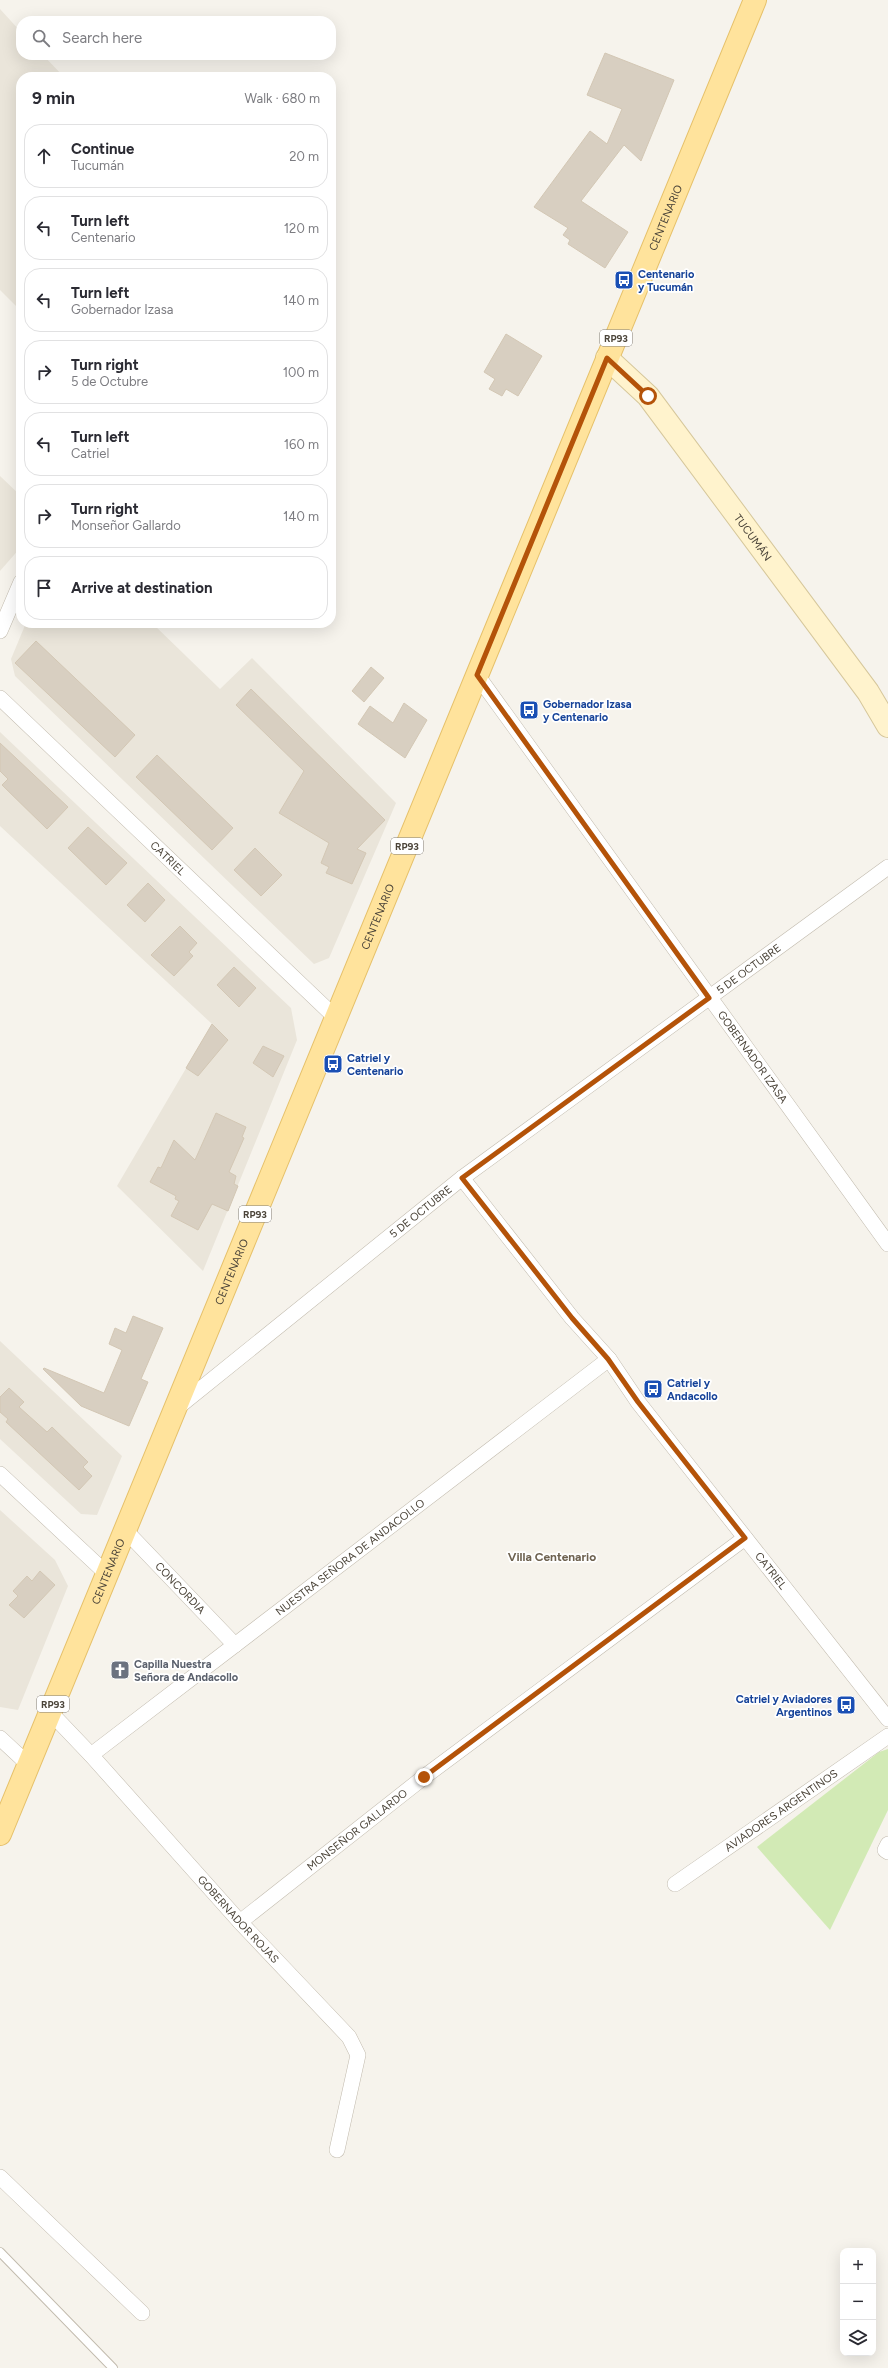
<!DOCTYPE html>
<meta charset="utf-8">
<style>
:root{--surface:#fff;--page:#f2f2f3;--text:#2b2b33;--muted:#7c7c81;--line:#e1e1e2}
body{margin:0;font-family:Figtree,sans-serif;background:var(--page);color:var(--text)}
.controls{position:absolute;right:12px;bottom:12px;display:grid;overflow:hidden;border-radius:8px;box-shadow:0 4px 16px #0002}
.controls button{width:36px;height:36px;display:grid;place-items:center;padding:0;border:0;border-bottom:1px solid var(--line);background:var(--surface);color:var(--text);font:20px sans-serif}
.stop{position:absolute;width:12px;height:12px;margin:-9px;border:3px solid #b45309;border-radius:50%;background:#fff}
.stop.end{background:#b45309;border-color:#fff;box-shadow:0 1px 4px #0008}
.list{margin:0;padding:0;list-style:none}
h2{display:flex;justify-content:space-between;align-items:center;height:52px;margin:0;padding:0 16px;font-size:17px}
h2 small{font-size:13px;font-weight:400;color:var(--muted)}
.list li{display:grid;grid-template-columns:26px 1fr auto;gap:12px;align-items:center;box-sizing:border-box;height:64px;margin:0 8px 8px;padding:0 8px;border:1px solid var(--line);border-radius:16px}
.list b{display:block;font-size:15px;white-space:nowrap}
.list p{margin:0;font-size:13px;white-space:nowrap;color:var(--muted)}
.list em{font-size:13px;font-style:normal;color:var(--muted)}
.icon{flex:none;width:22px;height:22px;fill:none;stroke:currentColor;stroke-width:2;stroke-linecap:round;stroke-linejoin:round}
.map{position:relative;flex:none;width:888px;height:2368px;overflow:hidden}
.search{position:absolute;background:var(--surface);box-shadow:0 4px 16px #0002;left:16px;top:16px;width:320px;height:44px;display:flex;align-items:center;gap:10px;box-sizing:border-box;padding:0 14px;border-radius:16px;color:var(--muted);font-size:15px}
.panel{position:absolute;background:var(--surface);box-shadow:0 4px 16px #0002;left:16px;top:72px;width:320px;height:556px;border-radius:16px}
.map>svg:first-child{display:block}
.residential{fill:#eae5da}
.green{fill:#d2eab5}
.building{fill:#d8cfc1;stroke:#d3c7b4}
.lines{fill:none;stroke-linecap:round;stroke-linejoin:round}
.lane-casing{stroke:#c2bbae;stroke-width:10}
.street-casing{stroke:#c2bbae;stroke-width:16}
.secondary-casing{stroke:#d6c79b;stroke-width:24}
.primary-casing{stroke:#e6c16a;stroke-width:24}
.lane{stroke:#fff;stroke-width:8}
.street{stroke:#fff;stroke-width:15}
.secondary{stroke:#fff3cd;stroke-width:22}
.primary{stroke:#ffe39c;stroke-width:22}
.route{stroke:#b45309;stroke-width:5}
.labels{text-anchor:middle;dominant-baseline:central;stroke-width:3.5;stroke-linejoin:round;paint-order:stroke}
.shield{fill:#fff;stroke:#817c74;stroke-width:1}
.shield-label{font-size:10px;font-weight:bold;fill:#4b4439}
.street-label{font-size:11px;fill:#4b4439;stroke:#fff}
.transit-label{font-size:11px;font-weight:bold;fill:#164399;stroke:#fff;text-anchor:start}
.worship-label{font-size:11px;font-weight:bold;fill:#5b616d;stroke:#fff;text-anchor:start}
.neighbourhood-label{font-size:12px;font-weight:bold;fill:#6e6250;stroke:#fff}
</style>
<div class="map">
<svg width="888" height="2368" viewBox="0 0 888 2368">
<rect width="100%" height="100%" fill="#f6f3ec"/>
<!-- residential -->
<path class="residential" d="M0,9l21,23v23h22l21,22h-43v234l-21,-21z
M0,476l21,20v51l-21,24z
M26,623h126l68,66 32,-31 144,145 -67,155 -15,6 -299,-288 -4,-17z
M0,732l291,276 6,32 -94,231 -86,-85 95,-162 -212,-198z
M0,1341l122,115 -25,59 -16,-1 -81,-75z
M0,1510l55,50 13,26 -50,124 -18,-3z"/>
<!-- green -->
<path class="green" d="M888,1749v61l-58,120 -73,-83 122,-95z"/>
<!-- building -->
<path class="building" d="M605,53l69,27 -33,81 -17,-16 -43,56 47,31 -23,36 -37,-24 2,-4 -7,-5 5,-7 -34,-21 56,-76 17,13 15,-35 -35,-14z
M506,334l36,22 -24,40 -12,-7 -4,7 -13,-7 6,-10 -11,-7z
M36,641l99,94 -20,22 -100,-94z
M371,667l13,11 -20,24 -12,-11z
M251,689l134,131 -28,29 9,4 -14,31 -26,-11 3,-6 -8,-4 8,-20 -50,-30 25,-42 -68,-66z
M404,703l23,17 -22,38 -47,-34 12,-18 23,17z
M0,743l68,64 -21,22 -45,-44 6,-6 -8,-8z
M157,755l76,73 -21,22 -76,-73z
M88,827l39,36 -21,22 -38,-37z
M255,848l27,27 -21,21 -27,-26z
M148,883l17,17 -20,22 -18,-17z
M180,926l17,17 -8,9 4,4 -19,20 -23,-21z
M234,967l22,21 -17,19 -22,-22z
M212,1024l16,16 -30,36 -12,-8z
M263,1046l21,10 -11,21 -20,-14z
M216,1113l30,14 -4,10 2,1 -15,34 7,4 -2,8 4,2 -10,25 -16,-7 -14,26 -27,-14 8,-15 -4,-2 1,-3 -26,-14 8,-15 3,1 13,-28 21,20z
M133,1316l30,12 -22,51 7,3 -19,44 -48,-20 -38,-37 1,-1 60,25 18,-43 -13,-6 6,-16 11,5z
M9,1388l15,14 -5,5 28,25 5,-5 36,35 -5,5 9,9 -13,14 -73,-68 2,-3 -8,-7v-15z
M40,1571l15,14 -31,33 -15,-13 9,-9 -5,-5 14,-15 5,5z"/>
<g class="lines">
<!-- lane casing -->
<g class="lane-casing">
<path id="lane" d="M0,2252l113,116"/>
</g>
<!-- street casing -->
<g class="street-casing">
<g id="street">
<path d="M0,631l21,-49"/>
<path id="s1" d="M477,675l411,569"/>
<path id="s2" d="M0,698l336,320"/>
<path id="s3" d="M462,1178l110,140 37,41 29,43 250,317"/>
<path id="s4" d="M177,1408l285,-230 426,-311"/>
<path d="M0,1474l107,100"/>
<path id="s5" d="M125,1530l110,115"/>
<path id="s6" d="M50,1712l41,43 149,167 109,115 9,18 -21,95"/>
<path d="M0,1738l29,27"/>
<path id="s7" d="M91,1755l518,-396"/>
<path d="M888,1844l-3,6 3,2"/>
<path id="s8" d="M675,1884l213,-148"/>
<path id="s9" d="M240,1922l184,-145 321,-239"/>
<path d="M0,2177l142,136"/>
</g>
</g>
<!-- secondary casing -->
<g class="secondary-casing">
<g id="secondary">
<path id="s10" d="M607,358l41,38 220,296 20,34"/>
</g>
</g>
<!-- primary casing -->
<g class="primary-casing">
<g id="primary">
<path id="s11" d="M0,1834l755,-1834"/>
</g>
</g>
<!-- lane -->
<use href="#lane" class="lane"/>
<!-- street -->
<use href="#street" class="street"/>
<!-- secondary -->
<use href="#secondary" class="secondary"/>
<!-- primary -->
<use href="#primary" class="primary"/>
</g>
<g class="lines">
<!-- route -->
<path class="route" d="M424,1777l321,-239 -107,-136 -30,-43 -36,-41 -110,-140 247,-180 -232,-323 130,-317 41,38"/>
</g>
<!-- icons -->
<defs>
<g id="bus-square" transform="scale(1)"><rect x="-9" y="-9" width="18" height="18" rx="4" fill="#1a4fb4" stroke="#fff"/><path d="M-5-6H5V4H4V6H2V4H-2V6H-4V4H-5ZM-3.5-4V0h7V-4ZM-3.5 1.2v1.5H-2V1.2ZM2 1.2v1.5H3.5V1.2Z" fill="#fff"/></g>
<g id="church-square" transform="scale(1)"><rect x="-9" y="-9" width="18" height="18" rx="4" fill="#6b7280" stroke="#fff"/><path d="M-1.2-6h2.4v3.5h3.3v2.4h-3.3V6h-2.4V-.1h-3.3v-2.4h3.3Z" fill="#fff"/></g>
</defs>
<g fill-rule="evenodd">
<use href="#bus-square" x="624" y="280"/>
<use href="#bus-square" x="529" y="710"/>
<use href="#bus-square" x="333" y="1064"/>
<use href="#bus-square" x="653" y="1389"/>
<use href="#church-square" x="120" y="1670"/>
<use href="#bus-square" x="846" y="1705"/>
</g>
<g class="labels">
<!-- shield labels -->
<g class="shield">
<rect x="600" y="330" width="32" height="16" rx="3"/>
<rect x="391" y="838" width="32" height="16" rx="3"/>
<rect x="239" y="1206" width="32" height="16" rx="3"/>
<rect x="37" y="1696" width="32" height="16" rx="3"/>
</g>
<g class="shield-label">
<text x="616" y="338">RP93</text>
<text x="407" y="846">RP93</text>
<text x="255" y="1214">RP93</text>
<text x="53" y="1704">RP93</text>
</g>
<!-- street labels -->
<g class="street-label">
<text stroke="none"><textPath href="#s11" startOffset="1748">CENTENARIO</textPath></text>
<text stroke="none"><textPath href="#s10" startOffset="232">TUCUMÁN</textPath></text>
<text stroke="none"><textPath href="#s2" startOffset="232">CATRIEL</textPath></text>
<text stroke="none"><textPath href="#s11" startOffset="992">CENTENARIO</textPath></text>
<text stroke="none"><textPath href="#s4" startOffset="721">5 DE OCTUBRE</textPath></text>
<text stroke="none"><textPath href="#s1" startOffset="471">GOBERNADOR IZASA</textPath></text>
<text stroke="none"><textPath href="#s4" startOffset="313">5 DE OCTUBRE</textPath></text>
<text stroke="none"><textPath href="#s11" startOffset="608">CENTENARIO</textPath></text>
<text stroke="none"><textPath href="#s7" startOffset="326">NUESTRA SEÑORA DE ANDACOLLO</textPath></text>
<text stroke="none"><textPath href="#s3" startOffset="500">CATRIEL</textPath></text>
<text stroke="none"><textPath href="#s11" startOffset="284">CENTENARIO</textPath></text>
<text stroke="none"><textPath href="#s5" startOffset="80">CONCORDIA</textPath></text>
<text stroke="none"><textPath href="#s8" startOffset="129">AVIADORES ARGENTINOS</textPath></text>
<text stroke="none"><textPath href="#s9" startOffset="149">MONSEÑOR GALLARDO</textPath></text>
<text stroke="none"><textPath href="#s6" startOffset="280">GOBERNADOR ROJAS</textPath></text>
</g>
<!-- transit labels -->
<g class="transit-label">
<text x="638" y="274">Centenario<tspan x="638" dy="13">y Tucumán</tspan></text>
<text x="543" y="704">Gobernador Izasa<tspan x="543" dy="13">y Centenario</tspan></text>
<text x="347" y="1058">Catriel y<tspan x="347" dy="13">Centenario</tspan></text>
<text x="667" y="1383">Catriel y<tspan x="667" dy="13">Andacollo</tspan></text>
<text x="832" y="1699" text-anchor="end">Catriel y Aviadores<tspan x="832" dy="13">Argentinos</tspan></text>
</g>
<!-- worship labels -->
<g class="worship-label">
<text x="134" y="1664">Capilla Nuestra<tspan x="134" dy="13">Señora de Andacollo</tspan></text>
</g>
<!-- neighbourhood labels -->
<g class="neighbourhood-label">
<text x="552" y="1557">Villa Centenario</text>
</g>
</g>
</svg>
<div class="controls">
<button>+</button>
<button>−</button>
<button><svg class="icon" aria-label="layers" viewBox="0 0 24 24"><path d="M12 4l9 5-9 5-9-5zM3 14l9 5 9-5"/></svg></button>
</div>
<div class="stop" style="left:648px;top:396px"></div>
<div class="stop end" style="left:424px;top:1777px"></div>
<div class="search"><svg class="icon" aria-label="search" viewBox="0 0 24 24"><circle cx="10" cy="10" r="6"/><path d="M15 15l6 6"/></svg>Search here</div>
<section class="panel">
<h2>9 min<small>Walk · 680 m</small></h2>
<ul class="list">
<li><svg class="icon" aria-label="ahead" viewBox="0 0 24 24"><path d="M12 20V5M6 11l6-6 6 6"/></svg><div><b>Continue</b><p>Tucumán</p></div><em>20 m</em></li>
<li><svg class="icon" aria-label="left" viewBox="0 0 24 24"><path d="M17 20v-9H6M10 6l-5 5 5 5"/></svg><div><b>Turn left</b><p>Centenario</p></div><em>120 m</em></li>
<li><svg class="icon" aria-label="left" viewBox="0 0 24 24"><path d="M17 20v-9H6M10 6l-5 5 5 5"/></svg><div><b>Turn left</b><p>Gobernador Izasa</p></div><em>140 m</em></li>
<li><svg class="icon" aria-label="right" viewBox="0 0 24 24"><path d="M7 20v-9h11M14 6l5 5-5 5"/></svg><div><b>Turn right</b><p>5 de Octubre</p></div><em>100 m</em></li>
<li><svg class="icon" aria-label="left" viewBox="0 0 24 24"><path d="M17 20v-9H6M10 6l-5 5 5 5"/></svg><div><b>Turn left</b><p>Catriel</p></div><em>160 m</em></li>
<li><svg class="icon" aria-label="right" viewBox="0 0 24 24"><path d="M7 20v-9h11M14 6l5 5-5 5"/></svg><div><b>Turn right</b><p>Monseñor Gallardo</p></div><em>140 m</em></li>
<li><svg class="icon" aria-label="arrive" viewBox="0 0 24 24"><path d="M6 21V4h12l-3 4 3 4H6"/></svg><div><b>Arrive at destination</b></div></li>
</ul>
</section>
</div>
